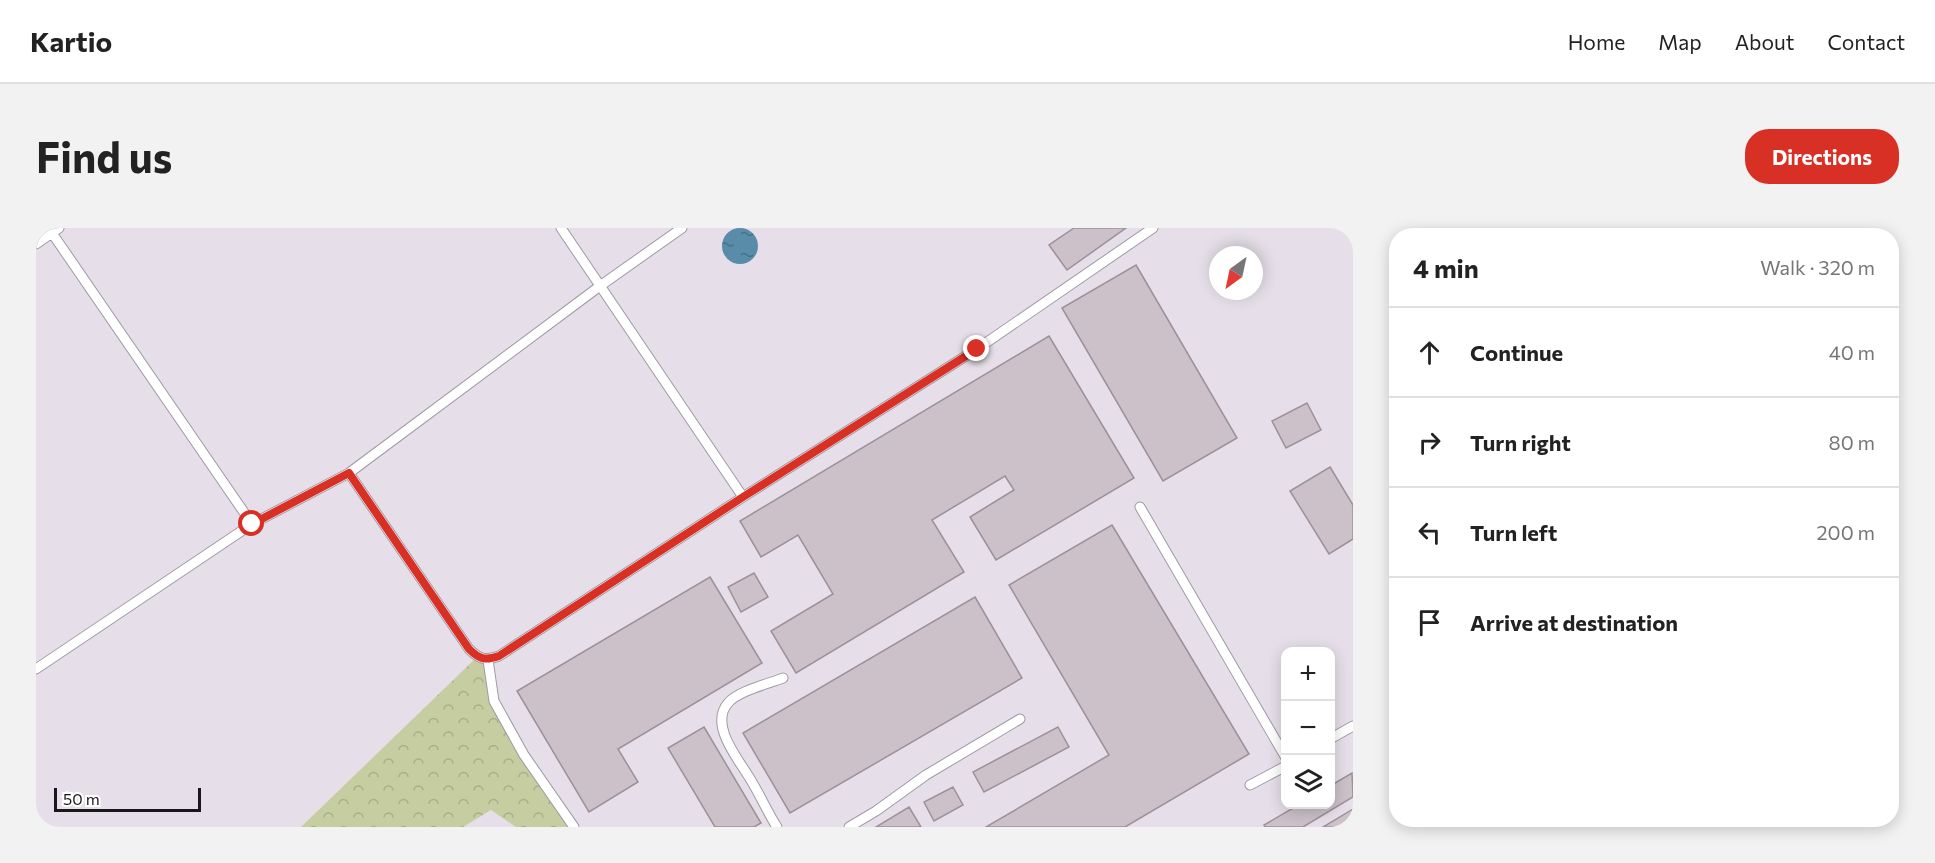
<!DOCTYPE html>
<meta charset="utf-8">
<style>
:root{--surface:#fff;--page:#f2f2f2;--text:#222;--muted:#767676;--line:#e0e0e0;--accent:#d93025}
body{margin:0;font-family:Commissioner,sans-serif;background:var(--page);color:var(--text)}
.controls{position:absolute;right:18px;bottom:18px;display:grid;overflow:hidden;border-radius:12px;box-shadow:0 3px 15px #0003}
.controls button{width:54px;height:54px;display:grid;place-items:center;padding:0;border:0;border-bottom:2px solid var(--line);background:var(--surface);color:var(--text);font:30px sans-serif}
.compass{position:absolute;left:1173px;top:18px;width:54px;height:54px;border-radius:50%;background:var(--surface);box-shadow:0 3px 15px #0003;rotate:213deg}
.scale{position:absolute;left:18px;bottom:15px;width:147px;box-sizing:border-box;padding-left:6px;border:3px solid #19171a;border-top:0;font-size:16px;line-height:21px;white-space:nowrap;color:#19171a;-webkit-text-stroke:4px #fff;paint-order:stroke}
.stop{position:absolute;width:18px;height:18px;margin:-14px;border:4px solid #d93025;border-radius:50%;background:#fff}
.stop.end{background:#d93025;border-color:#fff;box-shadow:0 2px 6px #0008}
.list{margin:0;padding:0;list-style:none}
h2{display:flex;justify-content:space-between;align-items:center;height:78px;margin:0;padding:0 24px;font-size:26px}
h2 small{font-size:20px;font-weight:400;color:var(--muted)}
.list li{display:grid;grid-template-columns:39px 1fr auto;gap:18px;align-items:center;box-sizing:border-box;height:90px;padding:0 24px;border-top:2px solid var(--line)}
.list b{display:block;font-size:22px;white-space:nowrap}
.list em{font-size:20px;font-style:normal;color:var(--muted)}
.icon{flex:none;width:33px;height:33px;fill:none;stroke:currentColor;stroke-width:2;stroke-linecap:round;stroke-linejoin:round}
.map{position:relative;flex:none;width:1317px;height:599px;overflow:hidden;border-radius:24px}
header{display:flex;align-items:center;gap:36px;box-sizing:border-box;height:84px;padding:0 30px;background:var(--surface);border-bottom:2px solid var(--line)}
header strong{font-size:28px}
nav{display:flex;gap:33px;margin-inline-start:auto;font-size:21px}
.intro{display:flex;align-items:center;justify-content:space-between;box-sizing:border-box;height:144px;padding:0 36px}
h1{margin:0;font-size:42px}
.button{padding:15px 27px;border-radius:24px;background:var(--accent);color:#fff;font-size:21px;font-weight:700}
main{display:flex;gap:36px;padding:0 36px}
aside{flex:1;background:var(--surface);border-radius:24px;box-shadow:0 3px 15px #0003}
.map>svg:first-child{display:block}
.forest{fill:url(#forest-crowns)}
.water{fill:url(#water-ripples)}
.building{fill:#ccc1c8;stroke:#9b9198;stroke-width:1.5}
.lines{fill:none;stroke-linecap:round;stroke-linejoin:round}
.lane-casing{stroke:#a099a3;stroke-width:11}
.lane{stroke:#fff;stroke-width:9}
.route{stroke:#d93025;stroke-width:8}
</style>
<header>
<strong>Kartio</strong>
<nav><a>Home</a><a>Map</a><a>About</a><a>Contact</a></nav>
</header>
<div class="intro"><h1>Find us</h1><a class="button">Directions</a></div>
<main>
<div class="map">
<svg width="1317" height="599" viewBox="0 0 1317 599">
<defs>
<pattern id="forest-crowns" width="20" height="18" patternUnits="userSpaceOnUse" patternTransform="scale(1.5)"><rect width="20" height="18" fill="#c5cda1"/><path d="M2 6a3 3 0 1 1 6 0M12 15a3 3 0 1 1 6 0" fill="none" stroke="#a9af8a"/></pattern>
<pattern id="water-ripples" width="26" height="14" patternUnits="userSpaceOnUse" patternTransform="scale(1.5)"><rect width="26" height="14" fill="#588ca8"/><path d="M2 4q2-2 4 0t4 0M15 11q2-2 4 0t4 0" fill="none" stroke="#487188"/></pattern>
</defs>
<rect width="100%" height="100%" fill="#e6dfe9"/>
<!-- forest -->
<path class="forest" d="M441,429l11,3 7,41 79,126h-58l-25,-17 -28,17h-162z"/>
<!-- water -->
<path class="water" d="M686 18a18 18 0 1 1 36 0a18 18 0 1 1-36 0Z"/>
<!-- building -->
<path class="building" d="M1038,0h52l-59,42 -18,-25z
M1100,37l101,173 -74,43 -101,-173z
M1013,108l85,142 -138,82 -26,-43 44,-27 -9,-14 -73,44 32,52 -168,101 -25,-42 62,-37 -35,-59 -37,22 -21,-36z
M1271,175l14,27 -35,18 -14,-27z
M1294,239l23,38v34l-24,15 -39,-63z
M1076,297l137,229 -124,73h-139l123,-72 -100,-170z
M718,345l14,24 -27,15 -13,-25z
M674,349l52,86 -144,86 20,33 -49,30 -72,-121z
M939,369l47,81 -232,135 -47,-80z
M668,499l57,96 -7,4h-39l-47,-79z
M1022,499l11,20 -85,45 -11,-20z
M1316,545l1,24 -50,30h-38l-1,-2 36,-21h30v-18z
M917,559l10,18 -29,16 -10,-19z
M873,579l12,20h-45z
M1317,581v18h-30z"/>
<g class="lines">
<!-- lane casing -->
<g class="lane-casing">
<path id="lane" d="M525,0l182,269
M16,5l200,291
M0,16l23,-16
M313,245l120,176c10,10 16,12 30,7l244,-159 234,-148 176,-121
M1104,279l146,251
M452,432l6,41 30,54 50,72
M0,441l216,-145 97,-51 251,-187 82,-58
M1294,511l23,-13
M1214,557l36,-19
M741,599c-9,-14 -16,-30 -25,-45 -11,-20 -44,-56 -24,-79 10,-12 40,-19 55,-25
M813,599l27,-16 50,-36 94,-56"/>
</g>
<!-- lane -->
<use href="#lane" class="lane"/>
</g>
<g class="lines">
<!-- route -->
<path class="route" d="M216,296l97,-51 120,176c10,10 16,12 30,7l244,-159 234,-148"/>
</g>
</svg>
<div class="controls">
<button>+</button>
<button>−</button>
<button><svg class="icon" aria-label="layers" viewBox="0 0 24 24"><path d="M12 4l9 5-9 5-9-5zM3 14l9 5 9-5"/></svg></button>
</div>
<svg class="compass" viewBox="-18 -18 36 36"><path d="M0-13l5 13h-10z" fill="#e53935"/><path d="M0 13l5-13h-10z" fill="#767676"/></svg>
<div class="scale">50 m</div>
<div class="stop" style="left:216px;top:296px"></div>
<div class="stop end" style="left:941px;top:121px"></div>
</div>
<aside>
<h2>4 min<small>Walk · 320 m</small></h2>
<ul class="list">
<li><svg class="icon" aria-label="ahead" viewBox="0 0 24 24"><path d="M12 20V5M6 11l6-6 6 6"/></svg><div><b>Continue</b></div><em>40 m</em></li>
<li><svg class="icon" aria-label="right" viewBox="0 0 24 24"><path d="M7 20v-9h11M14 6l5 5-5 5"/></svg><div><b>Turn right</b></div><em>80 m</em></li>
<li><svg class="icon" aria-label="left" viewBox="0 0 24 24"><path d="M17 20v-9H6M10 6l-5 5 5 5"/></svg><div><b>Turn left</b></div><em>200 m</em></li>
<li><svg class="icon" aria-label="arrive" viewBox="0 0 24 24"><path d="M6 21V4h12l-3 4 3 4H6"/></svg><div><b>Arrive at destination</b></div></li>
</ul>
</aside>
</main>
